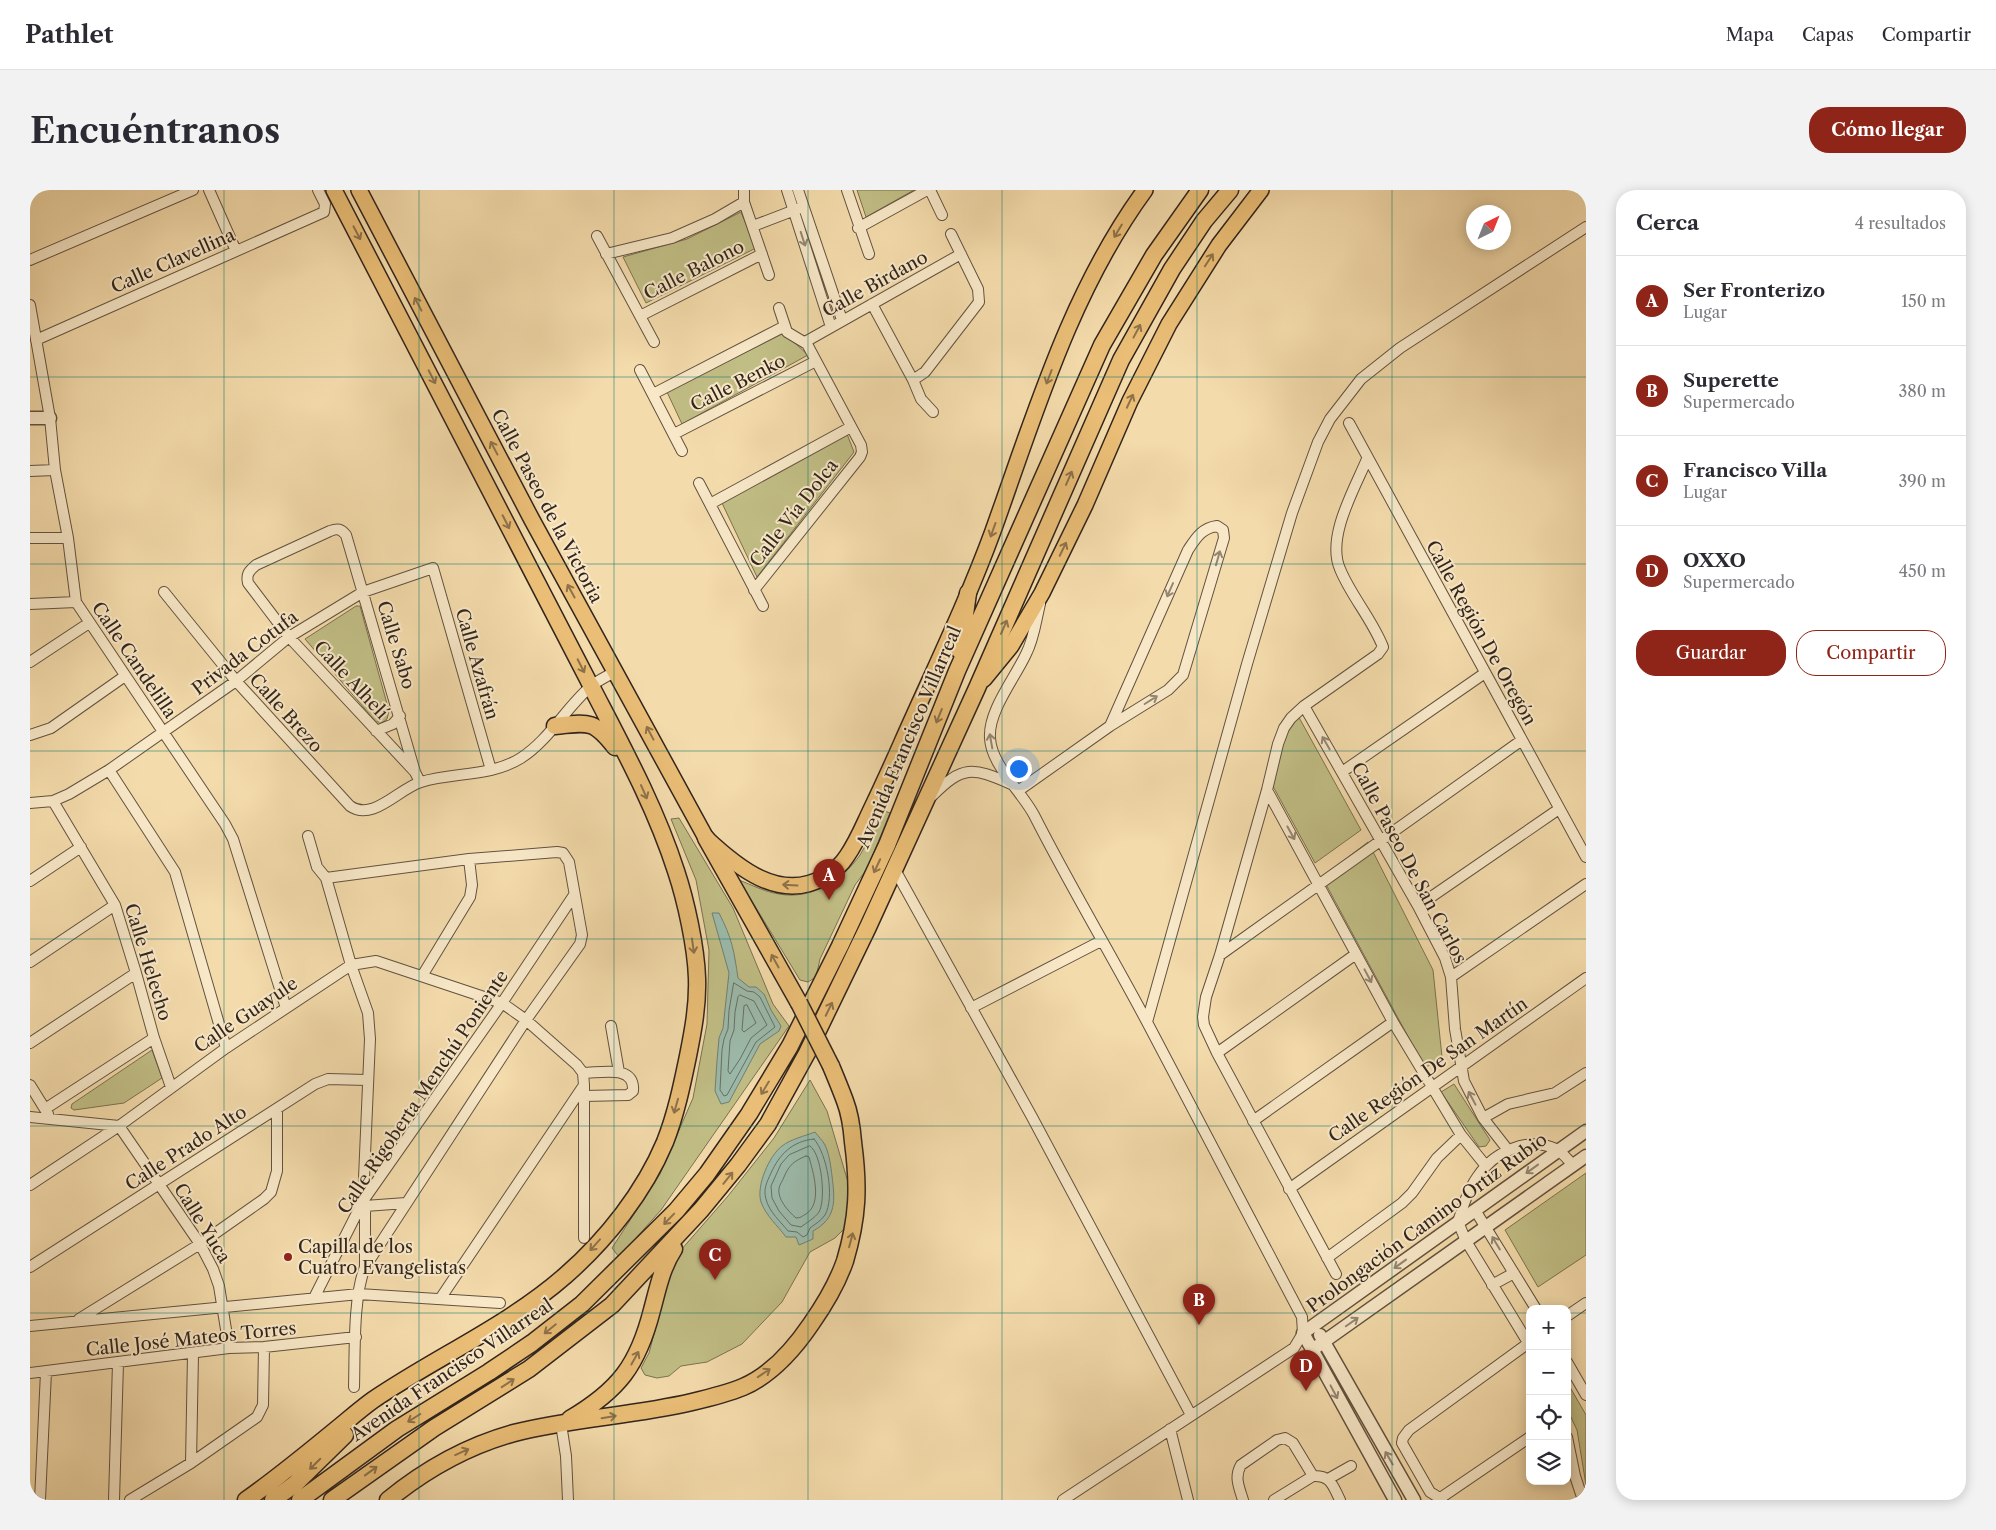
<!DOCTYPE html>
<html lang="es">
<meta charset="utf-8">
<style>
:root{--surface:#fff;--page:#f2f2f3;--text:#2b2b33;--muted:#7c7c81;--line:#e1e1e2;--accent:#8f2418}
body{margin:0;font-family:"Libre Caslon Text",serif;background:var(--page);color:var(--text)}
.controls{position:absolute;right:15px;bottom:15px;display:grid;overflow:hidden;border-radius:10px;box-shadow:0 2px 12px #0003}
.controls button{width:45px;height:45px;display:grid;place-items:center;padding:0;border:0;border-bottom:1px solid var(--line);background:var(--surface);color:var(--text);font:25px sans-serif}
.compass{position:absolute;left:1436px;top:15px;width:45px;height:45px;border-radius:50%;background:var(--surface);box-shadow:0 2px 12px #0003;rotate:43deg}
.you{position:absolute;left:988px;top:578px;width:18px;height:18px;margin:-12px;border:4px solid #fff;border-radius:50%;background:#1a73e8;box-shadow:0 0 0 8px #1a73e833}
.badge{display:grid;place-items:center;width:32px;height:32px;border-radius:50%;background:var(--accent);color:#fff;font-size:16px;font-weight:700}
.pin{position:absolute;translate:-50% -41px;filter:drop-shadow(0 1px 2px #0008)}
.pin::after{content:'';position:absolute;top:26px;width:18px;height:15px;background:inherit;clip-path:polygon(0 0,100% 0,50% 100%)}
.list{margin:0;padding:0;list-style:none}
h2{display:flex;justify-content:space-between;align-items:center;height:65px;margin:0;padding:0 20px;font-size:21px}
h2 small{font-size:16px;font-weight:400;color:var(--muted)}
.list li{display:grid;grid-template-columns:32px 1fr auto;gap:15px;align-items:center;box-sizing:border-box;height:90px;padding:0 20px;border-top:1px solid var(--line)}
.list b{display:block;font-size:19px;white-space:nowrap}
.list p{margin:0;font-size:16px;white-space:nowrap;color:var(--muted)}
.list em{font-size:16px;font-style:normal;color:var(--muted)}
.actions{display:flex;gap:10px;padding:15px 20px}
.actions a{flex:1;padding:11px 0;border:1px solid var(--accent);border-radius:20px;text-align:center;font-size:18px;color:var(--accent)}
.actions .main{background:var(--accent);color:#fff}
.icon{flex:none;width:28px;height:28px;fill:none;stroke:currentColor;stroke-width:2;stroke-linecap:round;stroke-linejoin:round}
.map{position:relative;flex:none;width:1556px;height:1310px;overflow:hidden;border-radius:20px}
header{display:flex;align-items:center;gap:30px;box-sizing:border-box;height:70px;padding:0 25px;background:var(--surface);border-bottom:1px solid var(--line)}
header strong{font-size:24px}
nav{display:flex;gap:28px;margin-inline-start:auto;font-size:18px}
.intro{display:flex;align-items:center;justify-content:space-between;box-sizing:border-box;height:120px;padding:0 30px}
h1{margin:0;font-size:35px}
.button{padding:12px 22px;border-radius:20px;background:var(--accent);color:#fff;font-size:18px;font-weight:700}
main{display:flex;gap:30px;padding:0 30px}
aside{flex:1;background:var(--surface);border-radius:20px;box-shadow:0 2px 12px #0003}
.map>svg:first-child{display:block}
.green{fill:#c1be85;stroke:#7a7251}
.water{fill:#9cbbac;stroke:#727f73}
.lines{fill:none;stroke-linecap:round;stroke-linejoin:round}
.shore{stroke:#677064;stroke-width:1}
.minor-casing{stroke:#625240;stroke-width:12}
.tertiary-casing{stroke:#625240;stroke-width:15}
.primary-casing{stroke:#32251d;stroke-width:18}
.trunk-casing{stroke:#32251d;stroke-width:19}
.minor{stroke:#f8e8c8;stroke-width:10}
.tertiary{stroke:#f8e8c8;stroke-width:12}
.primary{stroke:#eabe76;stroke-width:15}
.trunk{stroke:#eabe76;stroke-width:16}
.trunk-bridge-casing{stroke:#32251d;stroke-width:19;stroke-linecap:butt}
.trunk-bridge{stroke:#eabe76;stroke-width:16}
.oneway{stroke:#8e724a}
.oneway2{stroke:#958672}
.grid{fill:none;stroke:#0f766e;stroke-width:1;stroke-opacity:0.55}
.poi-dot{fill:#8f2418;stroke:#f8e8c8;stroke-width:2}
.labels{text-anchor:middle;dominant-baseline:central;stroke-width:4;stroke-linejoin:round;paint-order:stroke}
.street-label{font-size:18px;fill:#32251d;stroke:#f8e8c8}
.poi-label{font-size:18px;fill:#32251d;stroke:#f8e8c8;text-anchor:start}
</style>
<header>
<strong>Pathlet</strong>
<nav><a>Mapa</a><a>Capas</a><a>Compartir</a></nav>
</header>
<div class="intro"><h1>Encuéntranos</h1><a class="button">Cómo llegar</a></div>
<main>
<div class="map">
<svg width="1556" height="1310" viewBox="0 0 1556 1310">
<rect width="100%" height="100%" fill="#f4dbab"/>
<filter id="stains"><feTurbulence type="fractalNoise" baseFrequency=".004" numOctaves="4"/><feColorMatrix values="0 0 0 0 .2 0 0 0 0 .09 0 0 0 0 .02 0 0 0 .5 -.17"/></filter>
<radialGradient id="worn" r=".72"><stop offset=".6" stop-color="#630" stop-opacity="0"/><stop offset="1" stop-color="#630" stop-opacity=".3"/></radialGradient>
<!-- green -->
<path class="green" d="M827,0h57l-48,27z
M711,22l15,36 -110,55 -23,-46 64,-18z
M754,143l24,22 -126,69 -15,-32z
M817,244l7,18 -97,125 -35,-74z
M326,416h4l29,105 -2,8 -4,3h-7l-71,-83z
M1266,522l65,118 -46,33 -46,-84 16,-57z
M852,620l8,3 -23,56 -12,16 -35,74 -4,18 -8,5 -8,-2 -61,-100c13,5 26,12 40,14 32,6 63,-13 81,-39 9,-14 15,-31 22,-45z
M649,628l54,90 40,96 16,22 -128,184 -42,47 -7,-9 48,-74 33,-76 14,-74 2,-74 -13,-70 -25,-61z
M1338,652l65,128 9,87 -17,11 -103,-191z
M122,860l10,28 -38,25 -50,7 -3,-2 1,-4z
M780,890l17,31 23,78 -5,39 -10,10 -25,14 -28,50 -40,42 -35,18 -26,4 -12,10 -12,2 -12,-3 -4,-7 8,-15 25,-95 54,-62 46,-58z
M1424,894l36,56 -4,6 -7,1 -38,-55z
M1556,983v82l-48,32 -33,-57z
M1537,1192l19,33v70l-9,-55 -10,-21z"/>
<!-- water -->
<path class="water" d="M682,723h7c13,25 15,38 19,65l11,9h7l8,7 7,16 10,16 -2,5 -19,13 -31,58 -8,2 -6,-13 2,-30 2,-23 4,-10 6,-55z
M785,942c3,4 8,9 10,13 4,8 6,22 7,31 3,24 5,42 -19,55v8l-14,6 -3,-8h-10c-8,-11 -20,-21 -25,-35 -5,-16 8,-46 21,-56 9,-7 23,-10 33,-14z"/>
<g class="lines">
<!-- shore -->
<path class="shore" d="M704,793l13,8 7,1 6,5 15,30 -19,15 -29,53 -3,1 -4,-6 2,-40 2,-11 4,-10 1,-18z
M710,805l14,6 13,24 -16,13 -11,21 -10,15 -2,-3 2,-30 4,-11 1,-18 3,-15z
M717,815l9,18 -12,9 -2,-2 2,-24z
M784,949c13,15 21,58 11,76 -4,6 -10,9 -15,13l-3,7 -4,2 -6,-5 -9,-1c-7,-9 -19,-19 -22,-32 -3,-10 1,-17 5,-26 8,-18 21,-32 43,-34z
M780,956c12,8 16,54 9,66 -4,6 -13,11 -18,15l-10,-2 -12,-14 -7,-13 -1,-12 10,-22 8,-9z
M776,966l3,1c4,15 14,46 -3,57 -4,2 -5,4 -10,4 -8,-7 -19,-19 -17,-30 1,-4 4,-8 5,-11 5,-12 10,-16 22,-21z"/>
<!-- minor casing -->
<g class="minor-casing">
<path id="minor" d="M179,0l27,61
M714,0v12l25,73
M757,0l44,137
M768,0l44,130
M817,0l22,64
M900,0l12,25
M723,36l47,-18
M828,38l69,-38
M567,46l57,106
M576,64l66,-16 43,-19 29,-17
M0,70l163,-70
M842,114l41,76 8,19 12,13
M0,115l20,113 5,52 13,68 8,64 149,222 8,15 53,169
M610,126l122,-62
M6,150l288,-128 1,-8 -7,-14
M775,152l156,-88
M610,180l42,81
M883,190l12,-8 54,-70 -1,-13 -27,-55
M623,204l132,-68
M1319,233l237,434
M644,244l142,-73
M0,281l25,-1
M669,293l64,123
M680,314l141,-77
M0,348h38
M724,400l106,-133 2,-5 -1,-7 -54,-101 -20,-12 -8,-24
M134,402l72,89 114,125c23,16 48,-17 71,-24 32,-10 70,-5 100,-24 28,-18 44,-49 69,-71 8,-7 18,-11 26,-16
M0,414l46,-2
M1010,414c-4,16 -6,35 -14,50 -11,24 -38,57 -36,84 1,27 32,54 44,77 36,71 77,139 114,209 52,97 103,195 154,293l1,16 -9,15 -231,152
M0,472l59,-39
M1274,516l114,200 27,52 6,19 4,52 9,52 19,37 25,32
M346,541l17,-7 7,-8
M0,545l21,-7 74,-52
M79,580l66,102 51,176
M385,582l-126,-135 -41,-54c-2,-9 1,-12 8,-18l74,-34c8,-3 11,-2 16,4l69,237 5,10
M1312,582l143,-99
M1237,600l126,232 68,113 25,31
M988,601l92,-65 58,-36 15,-15 41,-137 -1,-8 -6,-4c-15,2 -21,12 -29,24l-78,176
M902,606c31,-31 40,-29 79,-12
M23,611l62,104 21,68 18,65 17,49
M0,613l23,-2 16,-7 40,-24 127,-89 53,-44 74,-45 70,-24 58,202
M278,646l9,31 9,11 25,87 17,48 2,26 -7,162 2,5v60
M864,678l138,249 159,298
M296,688l143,-19 88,-7 6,1 6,9 13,73 -2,9 -54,76 -161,247c-12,30 -10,86 -11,120
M0,691l51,-34
M1388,716l141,-97
M1190,765l302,-215
M0,772l85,-57
M392,786l48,-79 2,-12 -3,-26
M1421,787l135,-93
M941,818l130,-67
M1117,832l100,-358 45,-151 26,-71 12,-23 31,-40 39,-31 186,-121
M581,836l8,46
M0,853l106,-70
M1187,863l139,-99
M553,883c18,0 52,-9 50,18l-5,4 -44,1
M0,895l18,29
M15,919l109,-71
M0,927l89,9 81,118 13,25 6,17 10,62
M1453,928l25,-14 47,-11 31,-20
M1223,931l140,-99
M0,995l89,-59 107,-78 125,-83 25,-4 126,42 24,17 51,45 6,8 1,12v153
M1259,999l297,-211
M335,1016l41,-3
M1445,1020l61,99
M1297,1068l75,-55 10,-10 25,-35 24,-23
M0,1077l285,-183 13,-5 39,1
M1306,1084l-119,-221 -13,-28 -1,-8 3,-20 14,-42 47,-165 11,-46 6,-16 7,-10 13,-12 74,-52 5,-7c-11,-28 -32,-51 -43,-78 -14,-32 15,-81 27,-110
M1462,1095l22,-12
M284,1108l49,-97 139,-198 72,-108
M410,1109l144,-214
M1537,1126l19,-13
M49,1129l121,-75 64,-45 7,-7 6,-21v-62
M0,1136l329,-32 141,9
M1500,1152l-121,88 -6,8 -1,5 28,49 8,5h4l88,-60
M1500,1156l-64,-105 -8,-19c5,-16 10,-32 20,-46 16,-24 50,-40 78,-27 6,3 12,11 17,16
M1537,1172l19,33
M0,1183l199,-25 35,-1 92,-10
M531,1234l5,32 2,44
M1140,1239l18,71
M1537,1247l8,39 8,24
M161,1273l2,-109
M1298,1289l23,-13
M10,1310l6,-128
M84,1310l4,-137
M100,1310l61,-37 66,-46 6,-12 1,-58
M1213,1310c-4,-13 -9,-23 -2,-35l36,-25 8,-2 8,5 20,33c18,-1 20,10 27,24
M1244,1310l39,-24"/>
</g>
<!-- tertiary casing -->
<g class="tertiary-casing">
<path id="tertiary" d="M0,228h20
M1290,1145l94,165
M1282,1160l274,-194
M1365,1310l-92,-167 283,-202"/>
</g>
<!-- primary casing -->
<g class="primary-casing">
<path id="primary" d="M304,0l257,496
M329,0l173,330 174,318c31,29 74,65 118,39 9,-5 18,-13 23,-21 9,-13 15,-27 21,-40 12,-25 23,-49 34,-74 31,-70 65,-140 91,-211 42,-117 78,-240 152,-341
M954,489l27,-33 31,-53 43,-88 45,-104 39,-77 50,-79 42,-55"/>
</g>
<!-- trunk casing -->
<g class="trunk-casing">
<path id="trunk" d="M930,461l8,-58
M525,536c34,-4 39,-6 60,21
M676,648l93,165
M540,1229c49,-29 68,-54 82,-109 6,-22 10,-43 22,-61
M216,1310c30,-21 58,-44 86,-67 14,-11 27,-23 41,-33 63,-43 135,-74 193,-125 41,-36 78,-83 99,-133 11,-28 17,-57 23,-86 5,-25 10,-51 9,-78 -1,-31 -11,-77 -21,-107 -21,-65 -54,-125 -85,-185
M243,1310l22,-16 50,-49
M270,1310l97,-71 92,-57 43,-29 50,-39 94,-93 31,-37 42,-60 41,-68 50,-100 47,-101 70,-174 145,-326 52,-90 46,-65
M302,1310l102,-72 95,-59 83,-64 89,-95 37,-45 30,-41 39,-71 61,-126 109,-239 144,-328 51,-91 32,-48 26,-31
M358,1310c38,-31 79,-54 126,-67 58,-15 119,-17 178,-31 17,-4 34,-8 51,-15 28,-12 51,-38 68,-63 14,-20 26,-40 34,-63 13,-44 14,-74 8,-119 -1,-13 -3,-28 -8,-41 -4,-11 -9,-23 -14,-35"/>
</g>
<!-- minor -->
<use href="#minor" class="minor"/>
<!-- tertiary -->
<use href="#tertiary" class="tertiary"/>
<!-- primary -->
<use href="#primary" class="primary"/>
<!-- trunk -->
<use href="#trunk" class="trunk"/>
<!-- trunk-bridge casing -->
<g class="trunk-bridge-casing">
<path id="trunk-bridge" d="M769,813l32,63"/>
</g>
<!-- trunk-bridge -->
<use href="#trunk-bridge" class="trunk-bridge"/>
</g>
<!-- one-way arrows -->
<defs><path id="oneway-shaft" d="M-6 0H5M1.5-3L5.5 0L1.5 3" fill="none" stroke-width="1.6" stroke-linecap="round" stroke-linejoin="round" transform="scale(1.25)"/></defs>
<g class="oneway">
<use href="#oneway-shaft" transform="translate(1088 41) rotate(121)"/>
<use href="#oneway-shaft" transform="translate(327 43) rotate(62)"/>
<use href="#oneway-shaft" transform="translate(1179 70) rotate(-57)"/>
<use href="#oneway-shaft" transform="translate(388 114) rotate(-118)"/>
<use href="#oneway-shaft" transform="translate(1107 141) rotate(-62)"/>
<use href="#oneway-shaft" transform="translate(402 187) rotate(63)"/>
<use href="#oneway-shaft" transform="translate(1019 187) rotate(111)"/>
<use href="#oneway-shaft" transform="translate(1100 211) rotate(-65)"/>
<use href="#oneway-shaft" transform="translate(464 258) rotate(-118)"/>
<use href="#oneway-shaft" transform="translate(1039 288) rotate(-66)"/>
<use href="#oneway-shaft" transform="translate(476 332) rotate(63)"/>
<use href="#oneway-shaft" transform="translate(963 340) rotate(110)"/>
<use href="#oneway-shaft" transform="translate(1033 359) rotate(-64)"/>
<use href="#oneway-shaft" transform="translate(541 401) rotate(-119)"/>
<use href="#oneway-shaft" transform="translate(974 437) rotate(-66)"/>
<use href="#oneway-shaft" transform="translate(551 476) rotate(63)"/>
<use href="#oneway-shaft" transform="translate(909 526) rotate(112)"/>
<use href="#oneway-shaft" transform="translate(620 543) rotate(-118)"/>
<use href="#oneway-shaft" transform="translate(614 602) rotate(66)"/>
<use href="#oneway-shaft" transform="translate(847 676) rotate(115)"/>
<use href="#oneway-shaft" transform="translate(760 695) rotate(-177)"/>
<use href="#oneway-shaft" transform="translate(663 756) rotate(82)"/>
<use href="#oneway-shaft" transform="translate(745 771) rotate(-119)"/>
<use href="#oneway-shaft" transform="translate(799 819) rotate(-64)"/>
<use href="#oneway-shaft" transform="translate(735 898) rotate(121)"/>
<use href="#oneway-shaft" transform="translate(646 916) rotate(106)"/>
<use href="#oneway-shaft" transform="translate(698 988) rotate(-51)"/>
<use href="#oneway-shaft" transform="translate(639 1029) rotate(134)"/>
<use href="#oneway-shaft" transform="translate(821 1050) rotate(-75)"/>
<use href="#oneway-shaft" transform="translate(565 1055) rotate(132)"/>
<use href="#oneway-shaft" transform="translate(520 1139) rotate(141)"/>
<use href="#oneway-shaft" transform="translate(605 1168) rotate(-61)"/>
<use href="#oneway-shaft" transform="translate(734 1183) rotate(-34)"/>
<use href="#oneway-shaft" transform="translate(478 1193) rotate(-33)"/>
<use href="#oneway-shaft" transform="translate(579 1227) rotate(-9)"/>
<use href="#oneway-shaft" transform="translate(384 1228) rotate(148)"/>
<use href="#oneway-shaft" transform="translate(432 1262) rotate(-24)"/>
<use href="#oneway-shaft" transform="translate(285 1274) rotate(135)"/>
<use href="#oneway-shaft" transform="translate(341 1281) rotate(-36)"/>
</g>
<g class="oneway2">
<use href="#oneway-shaft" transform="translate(773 49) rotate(72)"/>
<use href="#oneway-shaft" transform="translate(1188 368) rotate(-74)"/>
<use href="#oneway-shaft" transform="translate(1140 400) rotate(114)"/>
<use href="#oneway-shaft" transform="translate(1121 510) rotate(-32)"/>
<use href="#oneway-shaft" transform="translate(961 551) rotate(-100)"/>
<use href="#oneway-shaft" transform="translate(1296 553) rotate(-120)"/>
<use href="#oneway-shaft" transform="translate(1261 643) rotate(61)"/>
<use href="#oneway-shaft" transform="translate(1338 786) rotate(62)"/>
<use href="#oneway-shaft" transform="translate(1442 908) rotate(-118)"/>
<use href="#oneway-shaft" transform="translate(1502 979) rotate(144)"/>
<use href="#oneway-shaft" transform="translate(1466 1053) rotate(-121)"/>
<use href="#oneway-shaft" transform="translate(1370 1074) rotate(144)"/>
<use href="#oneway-shaft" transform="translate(1322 1132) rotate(-35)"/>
<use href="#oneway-shaft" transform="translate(1304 1202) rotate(62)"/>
<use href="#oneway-shaft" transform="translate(1359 1268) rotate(-120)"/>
</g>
<!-- grid -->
<path class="grid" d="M194,0v1310M389,0v1310M584,0v1310M778,0v1310M972,0v1310M1167,0v1310M1362,0v1310M0,187h1556M0,374h1556M0,561h1556M0,749h1556M0,936h1556M0,1123h1500M1537,1123h19"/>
<!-- markers -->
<circle class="poi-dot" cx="258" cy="1067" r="5"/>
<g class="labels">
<!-- street labels -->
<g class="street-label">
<text transform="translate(143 71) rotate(-24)">Calle Clavellina</text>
<text transform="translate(664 80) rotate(-27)">Calle Balono</text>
<text transform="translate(845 94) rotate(-29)">Calle Birdano</text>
<text transform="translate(708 193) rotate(-27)">Calle Benko</text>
<text transform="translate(517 316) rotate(62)">Calle Paseo de la Victoria</text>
<text transform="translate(764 323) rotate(-52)">Calle Vía Dolca</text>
<text transform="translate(1451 443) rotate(61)">Calle Región De Oregón</text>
<text transform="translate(366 455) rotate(73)">Calle Sabo</text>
<text transform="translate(215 463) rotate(-37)">Privada Cotufa</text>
<text transform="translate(104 470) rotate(56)">Calle Candelilla</text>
<text transform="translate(447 474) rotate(74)">Calle Azafrán</text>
<text transform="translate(321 490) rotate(47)">Calle Alhelí</text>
<text transform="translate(256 523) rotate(48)">Calle Brezo</text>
<text transform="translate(879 547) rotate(-67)">Avenida Francisco Villarreal</text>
<text transform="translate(1379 673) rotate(62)">Calle Paseo De San Carlos</text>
<text transform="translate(118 772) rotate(73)">Calle Helecho</text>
<text transform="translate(216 825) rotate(-34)">Calle Guayule</text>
<text transform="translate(1398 880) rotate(-35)">Calle Región De San Martín</text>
<text transform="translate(393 902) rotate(-56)">Calle Rigoberta Menchú Poniente</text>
<text transform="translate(156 958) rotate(-33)">Calle Prado Alto</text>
<text transform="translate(172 1033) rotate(58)">Calle Yuca</text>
<text transform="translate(1397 1033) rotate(-36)">Prolongación Camino Ortiz Rubio</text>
<text transform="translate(161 1149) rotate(-6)">Calle José Mateos Torres</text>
<text transform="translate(422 1180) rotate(-34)">Avenida Francisco Villarreal</text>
</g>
<!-- poi labels -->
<g class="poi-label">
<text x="268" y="1057">Capilla de los<tspan x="268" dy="21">Cuatro Evangelistas</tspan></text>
</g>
</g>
<rect width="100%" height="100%" filter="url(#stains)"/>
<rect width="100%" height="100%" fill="url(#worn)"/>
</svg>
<div class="controls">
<button>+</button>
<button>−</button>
<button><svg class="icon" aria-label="locate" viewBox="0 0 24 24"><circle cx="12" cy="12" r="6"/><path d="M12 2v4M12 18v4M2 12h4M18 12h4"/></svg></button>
<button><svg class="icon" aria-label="layers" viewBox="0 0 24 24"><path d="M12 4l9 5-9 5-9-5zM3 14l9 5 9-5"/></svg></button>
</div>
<svg class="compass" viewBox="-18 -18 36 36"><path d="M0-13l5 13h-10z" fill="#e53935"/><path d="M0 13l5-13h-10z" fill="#7c7c81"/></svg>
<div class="you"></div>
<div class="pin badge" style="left:799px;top:710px">A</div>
<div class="pin badge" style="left:1169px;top:1135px">B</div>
<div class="pin badge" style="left:685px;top:1090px">C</div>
<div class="pin badge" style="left:1276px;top:1201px">D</div>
</div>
<aside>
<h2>Cerca<small>4 resultados</small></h2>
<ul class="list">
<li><span class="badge">A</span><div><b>Ser Fronterizo</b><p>Lugar</p></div><em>150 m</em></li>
<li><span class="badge">B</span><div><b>Superette</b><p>Supermercado</p></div><em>380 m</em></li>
<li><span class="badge">C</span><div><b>Francisco Villa</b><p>Lugar</p></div><em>390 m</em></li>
<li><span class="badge">D</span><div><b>OXXO</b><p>Supermercado</p></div><em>450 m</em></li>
</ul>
<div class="actions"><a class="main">Guardar</a><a>Compartir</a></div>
</aside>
</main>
